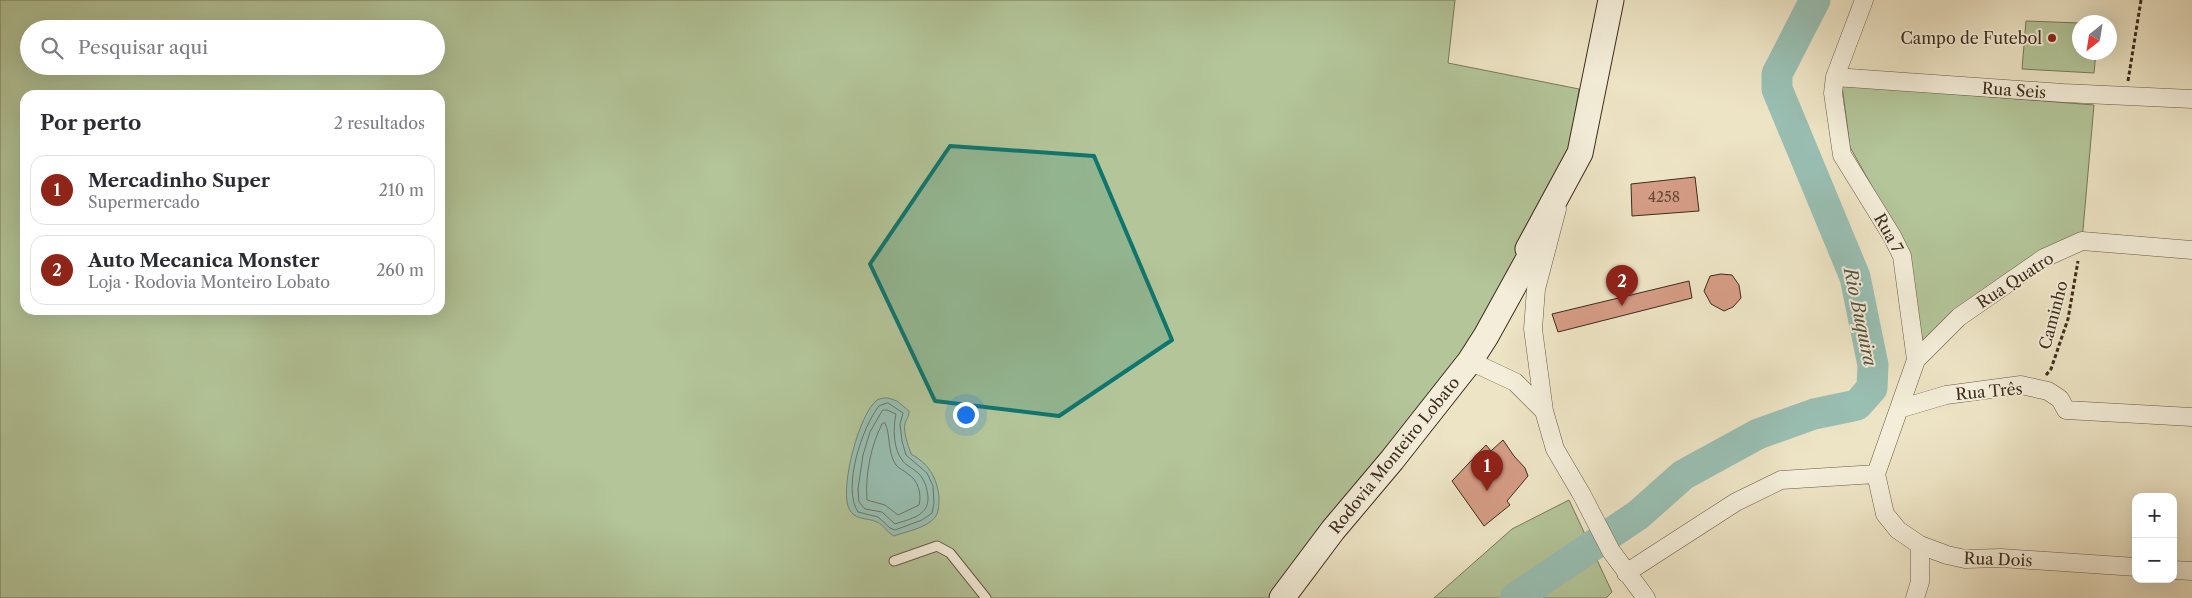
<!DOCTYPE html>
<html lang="pt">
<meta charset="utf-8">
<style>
:root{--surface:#fff;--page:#f7f7f7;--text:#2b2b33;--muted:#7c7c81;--line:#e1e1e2;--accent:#8f2418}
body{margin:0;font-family:"Libre Caslon Text",serif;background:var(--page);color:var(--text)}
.controls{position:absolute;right:15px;bottom:15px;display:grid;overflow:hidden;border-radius:10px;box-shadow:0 5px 20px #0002}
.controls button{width:45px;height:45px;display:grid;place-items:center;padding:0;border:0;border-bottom:1px solid var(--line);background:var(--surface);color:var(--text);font:25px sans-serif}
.compass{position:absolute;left:2072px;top:15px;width:45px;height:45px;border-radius:50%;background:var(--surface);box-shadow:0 5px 20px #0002;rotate:210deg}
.you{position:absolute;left:965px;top:414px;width:18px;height:18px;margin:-12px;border:4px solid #fff;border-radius:50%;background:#1a73e8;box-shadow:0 0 0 8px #1a73e833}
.badge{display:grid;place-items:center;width:32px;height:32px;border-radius:50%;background:var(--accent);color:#fff;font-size:16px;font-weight:700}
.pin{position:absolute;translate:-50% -41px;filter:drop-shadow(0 1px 2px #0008)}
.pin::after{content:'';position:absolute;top:26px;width:18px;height:15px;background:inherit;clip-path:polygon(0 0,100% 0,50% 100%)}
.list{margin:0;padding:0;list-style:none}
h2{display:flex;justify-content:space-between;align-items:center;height:65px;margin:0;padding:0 20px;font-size:21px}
h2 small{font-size:16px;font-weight:400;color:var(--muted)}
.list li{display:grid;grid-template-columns:32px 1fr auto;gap:15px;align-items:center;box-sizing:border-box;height:70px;margin:0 10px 10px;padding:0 10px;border:1px solid var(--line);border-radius:15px}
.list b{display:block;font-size:19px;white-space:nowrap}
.list p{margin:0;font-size:16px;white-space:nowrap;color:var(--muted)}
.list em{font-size:16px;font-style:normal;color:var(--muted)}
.icon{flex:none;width:28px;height:28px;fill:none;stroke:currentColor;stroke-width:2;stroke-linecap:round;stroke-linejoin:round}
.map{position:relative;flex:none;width:2192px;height:598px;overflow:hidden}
.search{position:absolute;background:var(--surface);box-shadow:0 5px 20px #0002;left:20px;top:20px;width:425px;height:55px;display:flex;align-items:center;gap:12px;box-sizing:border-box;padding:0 18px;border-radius:28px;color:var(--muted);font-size:19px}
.panel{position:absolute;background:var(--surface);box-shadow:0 5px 20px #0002;left:20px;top:90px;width:425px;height:225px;border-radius:15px}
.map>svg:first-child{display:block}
.green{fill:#b3c599;stroke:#78785b;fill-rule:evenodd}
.water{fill:#99bfb3;stroke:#758477}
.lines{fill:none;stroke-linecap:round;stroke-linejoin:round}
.shore{stroke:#6c7668;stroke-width:1}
.river{stroke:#99bfb3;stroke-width:31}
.building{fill:#d59c85;stroke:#3e2c1d}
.lane-casing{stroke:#6a5a47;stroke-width:11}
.street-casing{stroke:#6a5a47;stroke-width:19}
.secondary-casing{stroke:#3e2c1d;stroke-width:27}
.path{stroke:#3e2c1d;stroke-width:3;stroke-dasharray:4 2.5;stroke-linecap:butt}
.lane{stroke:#f3edd9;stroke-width:9}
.street{stroke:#f3edd9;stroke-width:18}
.secondary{stroke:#f3edd9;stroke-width:25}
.marked{fill:#0f766e;fill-opacity:0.2;stroke:#0f766e;stroke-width:4;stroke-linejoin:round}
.poi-dot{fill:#8f2418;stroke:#f3edd9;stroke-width:2}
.labels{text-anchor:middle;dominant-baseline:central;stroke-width:4;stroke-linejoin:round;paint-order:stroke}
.number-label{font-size:14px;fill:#644837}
.poi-label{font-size:16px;fill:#3e2c1d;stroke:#f3edd9;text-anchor:end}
.street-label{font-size:16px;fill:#3e2c1d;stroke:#f3edd9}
.water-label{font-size:18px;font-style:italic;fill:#555142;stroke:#f3edd9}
</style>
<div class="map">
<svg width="2192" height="598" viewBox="0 0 2192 598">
<rect width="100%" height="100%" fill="#ede4c5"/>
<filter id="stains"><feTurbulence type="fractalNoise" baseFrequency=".004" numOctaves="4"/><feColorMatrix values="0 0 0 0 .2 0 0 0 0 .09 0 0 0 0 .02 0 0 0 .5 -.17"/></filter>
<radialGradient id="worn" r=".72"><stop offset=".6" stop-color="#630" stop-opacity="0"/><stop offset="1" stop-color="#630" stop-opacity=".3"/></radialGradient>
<!-- green -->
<path class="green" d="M0,0h1455l-7,63 131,26 -15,95 -63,126 -219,288h-1282zM29,29h407v37h-407zM25,95h415v215h-415z
M2026,21l53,2 1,29 16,1 -2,20 -72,-4z
M1842,85l252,20 -12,136 -158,111 -15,-99 -59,-106z
M1569,500l43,92 -6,6h-172l78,-69z"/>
<!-- water -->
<path class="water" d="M888,398l9,3 12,10c0,6 -2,7 -4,12 -2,9 3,22 6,31 17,9 26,23 28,43 0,5 0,14 -3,19 -8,12 -29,15 -42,20 -8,-4 -10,-11 -17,-14 -11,-5 -24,-1 -29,-16 -7,-22 11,-92 29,-106 4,-2 7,-2 11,-2z"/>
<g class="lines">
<!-- shore -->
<path class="shore" d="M888,403l15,10 -3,11 2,17 4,14 21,18 6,13 1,17 -2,10 -10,7 -27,10 -5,-2 -12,-11 -20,-5c-16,-24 4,-85 21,-106z
M883,410h4l9,4c-3,14 -3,34 6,46 4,6 13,9 18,15 5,6 7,13 8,22 1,19 -18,22 -33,27l-13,-12 -17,-3 -6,-7 -1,-13 5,-34 7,-23z
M885,423c6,12 2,29 11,42 3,4 8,5 12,9 10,6 14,20 11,31l-21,10 -13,-10 -18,-5c-2,-25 4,-55 15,-76z"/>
<!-- river -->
<path class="river" d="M1515,598l123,-83 45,-40 75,-41 56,-20 43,-9 15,-17 1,-23 -18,-88 -78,-188v-15l38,-74"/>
</g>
<!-- building -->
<path class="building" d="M1695,177l4,34 -67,5 -1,-32z
M1721,274l11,1 7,10 2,13 -8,9 -9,4 -13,-7 -7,-13 6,-15z
M1689,281l3,17 -134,34 -6,-18z
M1503,440l11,16 11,12 3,8 -21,25 3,4 -26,21 -32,-45 34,-36 5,6z"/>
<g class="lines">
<!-- lane casing -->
<g class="lane-casing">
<path id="lane" d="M894,561l43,-15 13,7 36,45"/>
</g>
<!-- street casing -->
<g class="street-casing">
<path id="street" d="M1864,0l-29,77 -2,16 9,62 50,81 10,20 14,104 -40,114
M1835,77l228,16 129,6
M1557,209l-21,80 -3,40 11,82 11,38 27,46 29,56 35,47
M1916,360l43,-43 85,-59 38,-17 110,9
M1470,361l45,21 29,29
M1899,409l47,-14 75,-10 27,6 12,8 6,11 126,7
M1876,474l9,40 13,16 22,15 27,10 18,4 36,-1 135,9
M2173,570l19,1
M1626,573l110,-71 45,-22 95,-6
M1915,598l5,-16v-37"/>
</g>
<!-- secondary casing -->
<g class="secondary-casing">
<path id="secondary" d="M1528,249l52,-96 31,-153
M1282,598l51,-68 59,-70 78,-99 16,-25 48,-87 4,-15"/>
</g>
<!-- path -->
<path class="path" d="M2128,81l13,-81
M2046,375l5,-6 17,-50 10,-58"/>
<!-- lane -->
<use href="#lane" class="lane"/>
<!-- street -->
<use href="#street" class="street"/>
<!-- secondary -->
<use href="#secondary" class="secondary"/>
</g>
<!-- marked area -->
<path class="marked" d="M950,146l144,10 78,184 -113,76 -124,-15 -65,-137z"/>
<!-- markers -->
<circle class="poi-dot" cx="2052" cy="38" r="5"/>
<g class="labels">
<!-- number labels -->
<g class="number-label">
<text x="1664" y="197">4258</text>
</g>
<!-- poi labels -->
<g class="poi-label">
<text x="2042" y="38">Campo de Futebol</text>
</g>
<!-- street labels -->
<g class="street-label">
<text transform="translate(2014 90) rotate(4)">Rua Seis</text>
<text transform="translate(1889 233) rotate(61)">Rua 7</text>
<text transform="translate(2015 280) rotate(-33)">Rua Quatro</text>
<text transform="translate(2053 315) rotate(-75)">Caminho</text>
<text transform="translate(1989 391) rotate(-5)">Rua Três</text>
<text transform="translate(1394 455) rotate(-51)">Rodovia Monteiro Lobato</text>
<text transform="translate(1998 559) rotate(2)">Rua Dois</text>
</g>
<!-- water labels -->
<g class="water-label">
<text transform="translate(1860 317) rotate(78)">Rio Buquira</text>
</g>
</g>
<rect width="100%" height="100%" filter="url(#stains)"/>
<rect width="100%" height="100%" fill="url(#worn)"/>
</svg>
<div class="controls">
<button>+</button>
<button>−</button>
</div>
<svg class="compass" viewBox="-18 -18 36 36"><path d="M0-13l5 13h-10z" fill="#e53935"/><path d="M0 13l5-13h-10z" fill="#7c7c81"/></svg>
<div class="you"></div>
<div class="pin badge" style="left:1487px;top:491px">1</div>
<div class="pin badge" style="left:1622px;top:306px">2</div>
<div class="search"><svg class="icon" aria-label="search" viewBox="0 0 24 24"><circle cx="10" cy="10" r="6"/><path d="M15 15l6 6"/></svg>Pesquisar aqui</div>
<section class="panel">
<h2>Por perto<small>2 resultados</small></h2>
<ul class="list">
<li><span class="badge">1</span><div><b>Mercadinho Super</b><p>Supermercado</p></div><em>210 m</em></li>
<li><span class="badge">2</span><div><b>Auto Mecanica Monster</b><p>Loja · Rodovia Monteiro Lobato</p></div><em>260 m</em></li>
</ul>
</section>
</div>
